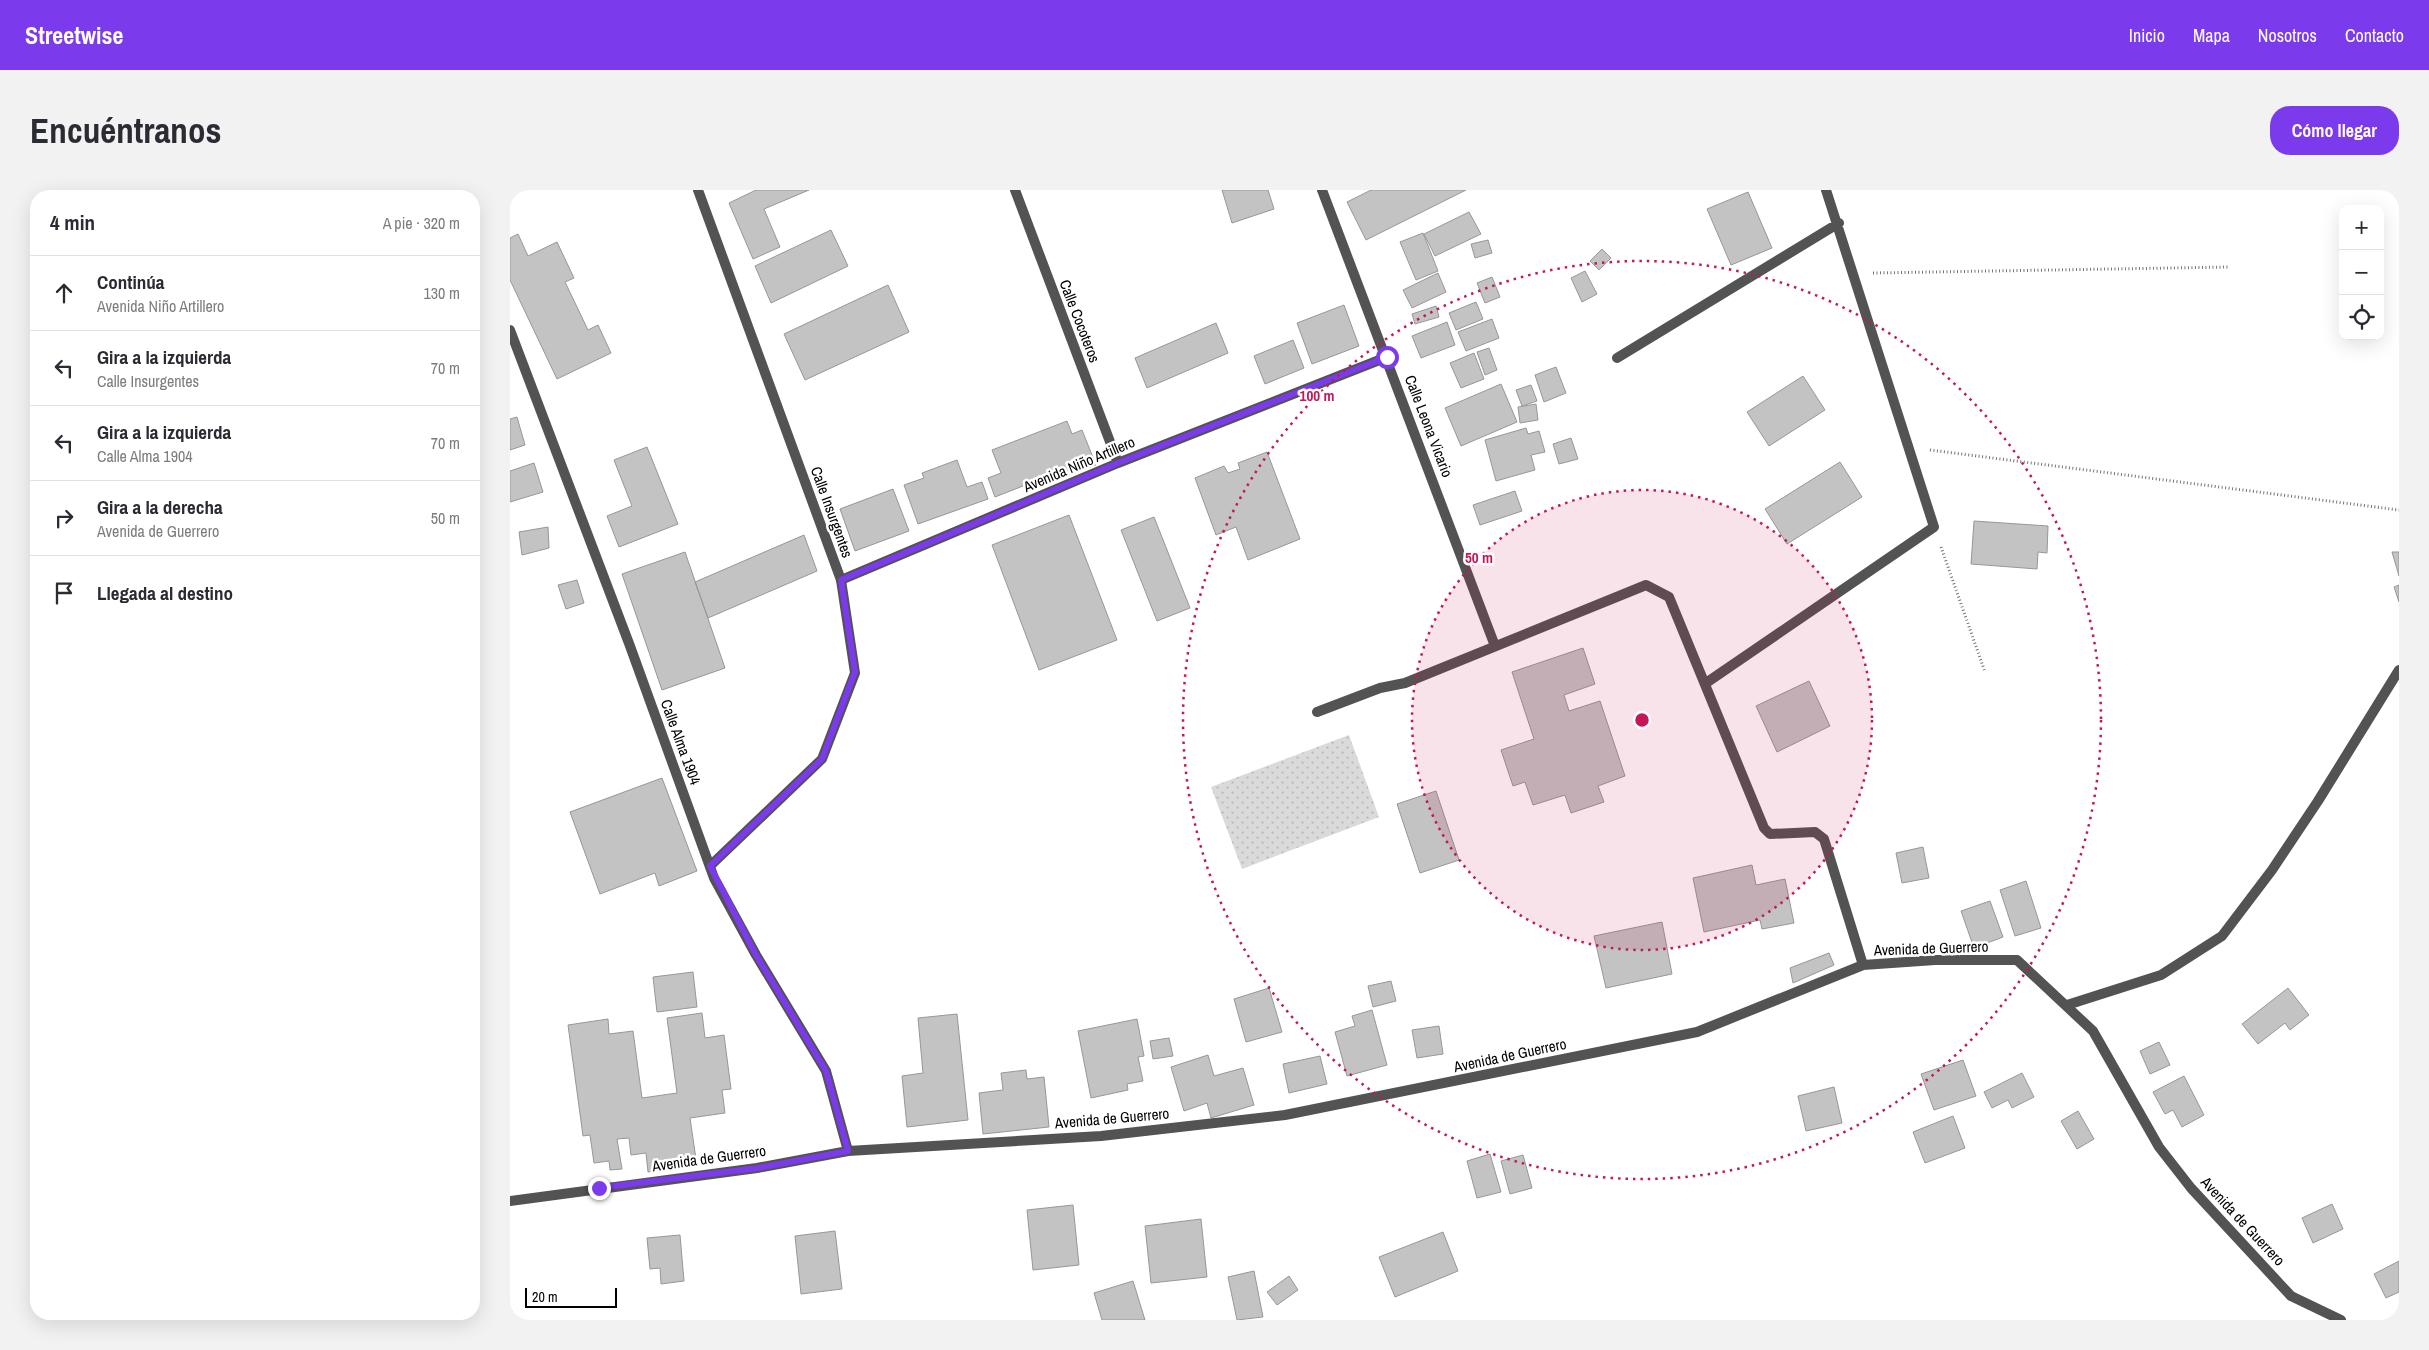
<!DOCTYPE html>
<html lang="es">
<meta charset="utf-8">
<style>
:root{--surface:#fff;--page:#f2f2f3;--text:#2b2b33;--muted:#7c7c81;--line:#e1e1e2;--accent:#7c3aed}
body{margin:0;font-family:"Archivo Narrow",sans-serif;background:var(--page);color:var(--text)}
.controls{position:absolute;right:15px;top:15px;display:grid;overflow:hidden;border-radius:10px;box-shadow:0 5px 20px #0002}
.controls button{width:45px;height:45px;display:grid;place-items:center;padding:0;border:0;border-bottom:1px solid var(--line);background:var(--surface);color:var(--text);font:25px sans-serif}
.scale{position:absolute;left:15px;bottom:12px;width:92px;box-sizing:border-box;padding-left:5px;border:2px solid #000;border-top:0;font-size:14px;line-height:18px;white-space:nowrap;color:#000;-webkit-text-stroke:4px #fff;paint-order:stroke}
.stop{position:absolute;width:15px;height:15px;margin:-11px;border:4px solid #7c3aed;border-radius:50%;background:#fff}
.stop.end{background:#7c3aed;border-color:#fff;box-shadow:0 1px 5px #0008}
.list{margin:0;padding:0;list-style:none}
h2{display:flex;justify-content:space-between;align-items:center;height:65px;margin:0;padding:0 20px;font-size:21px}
h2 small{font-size:16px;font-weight:400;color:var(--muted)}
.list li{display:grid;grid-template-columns:32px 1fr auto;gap:15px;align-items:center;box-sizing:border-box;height:75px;padding:0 20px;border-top:1px solid var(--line)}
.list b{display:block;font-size:19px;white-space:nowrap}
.list p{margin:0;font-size:16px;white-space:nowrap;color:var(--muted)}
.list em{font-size:16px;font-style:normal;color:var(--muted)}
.icon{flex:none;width:28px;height:28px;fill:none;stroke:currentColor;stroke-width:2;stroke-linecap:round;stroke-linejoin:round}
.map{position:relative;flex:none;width:1889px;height:1130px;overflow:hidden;border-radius:20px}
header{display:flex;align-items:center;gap:30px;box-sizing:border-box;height:70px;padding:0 25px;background:var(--accent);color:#fff}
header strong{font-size:24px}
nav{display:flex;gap:28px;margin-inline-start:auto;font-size:18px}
.intro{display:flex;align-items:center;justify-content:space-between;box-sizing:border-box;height:120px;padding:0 30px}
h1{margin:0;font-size:35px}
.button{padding:12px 22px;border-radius:20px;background:var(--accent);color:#fff;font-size:18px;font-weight:700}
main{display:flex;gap:30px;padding:0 30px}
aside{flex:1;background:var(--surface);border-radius:20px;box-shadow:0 5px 20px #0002}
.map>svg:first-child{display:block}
.park{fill:url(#park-dots)}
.building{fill:#c3c3c3;stroke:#979797}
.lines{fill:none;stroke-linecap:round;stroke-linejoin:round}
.path{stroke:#757575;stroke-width:3;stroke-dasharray:1 2.5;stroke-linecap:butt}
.pedestrian{stroke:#535353;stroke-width:10}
.minor{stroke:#535353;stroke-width:10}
.route{stroke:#7c3aed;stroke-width:6}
.ring{fill:none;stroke:#c2185b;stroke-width:2.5;stroke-dasharray:2.5 5}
.labels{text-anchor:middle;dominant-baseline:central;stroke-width:5;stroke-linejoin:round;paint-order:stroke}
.street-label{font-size:15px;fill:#000;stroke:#fff}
.centre{fill:#c2185b;stroke:#fff;stroke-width:2.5}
.ring-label{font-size:15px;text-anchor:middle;font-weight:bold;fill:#c2185b;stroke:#fff;stroke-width:5;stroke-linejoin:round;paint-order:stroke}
</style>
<header>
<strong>Streetwise</strong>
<nav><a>Inicio</a><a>Mapa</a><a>Nosotros</a><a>Contacto</a></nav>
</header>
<div class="intro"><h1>Encuéntranos</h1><a class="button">Cómo llegar</a></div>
<main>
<aside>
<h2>4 min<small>A pie · 320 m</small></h2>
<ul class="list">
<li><svg class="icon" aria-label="ahead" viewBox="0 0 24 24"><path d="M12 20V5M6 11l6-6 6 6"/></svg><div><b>Continúa</b><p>Avenida Niño Artillero</p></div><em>130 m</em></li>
<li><svg class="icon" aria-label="left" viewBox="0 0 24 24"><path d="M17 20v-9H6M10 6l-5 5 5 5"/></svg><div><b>Gira a la izquierda</b><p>Calle Insurgentes</p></div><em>70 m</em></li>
<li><svg class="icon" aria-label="left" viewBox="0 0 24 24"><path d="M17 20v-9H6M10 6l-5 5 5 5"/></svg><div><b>Gira a la izquierda</b><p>Calle Alma 1904</p></div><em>70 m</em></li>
<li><svg class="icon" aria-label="right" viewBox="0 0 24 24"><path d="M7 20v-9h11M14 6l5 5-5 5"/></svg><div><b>Gira a la derecha</b><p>Avenida de Guerrero</p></div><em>50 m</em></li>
<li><svg class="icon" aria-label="arrive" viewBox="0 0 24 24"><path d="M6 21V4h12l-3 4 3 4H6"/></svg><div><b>Llegada al destino</b></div></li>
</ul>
</aside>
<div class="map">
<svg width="1889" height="1130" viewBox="0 0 1889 1130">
<defs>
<pattern id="park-dots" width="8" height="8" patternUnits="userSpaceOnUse" patternTransform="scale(1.25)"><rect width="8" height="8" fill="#dadada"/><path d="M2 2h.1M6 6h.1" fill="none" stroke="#b9b9b9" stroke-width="1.8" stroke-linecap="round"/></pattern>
</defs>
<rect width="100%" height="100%" fill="#fff"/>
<!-- park -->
<path class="park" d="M839,545l30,82 -137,52 -31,-82z"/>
<!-- building -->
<path class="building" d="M246,0h53l-45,19 16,38 -27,12 -24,-56z
M712,0h46l6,19 -42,14z
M861,0h95l-100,50 -19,-38z
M1238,2l24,56 -41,17 -24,-56z
M959,22l12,22 -46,22 -11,-22z
M321,40l17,36 -77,37 -16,-37z
M913,43l15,38 -22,9 -16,-38z
M8,44l10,22 29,-14 17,36 -9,4 23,48 10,-5 13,28 -54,26 -47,-99v-42z
M978,50l4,13 -17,5 -4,-14z
M1092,59l9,9 -12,12 -9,-9z
M1075,81l12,23 -15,8 -11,-24z
M928,83l8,19 -34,16 -9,-18z
M982,87l8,20 -15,6 -8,-20z
M378,95l21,47 -104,48 -21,-46z
M966,112l7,17 -27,11 -7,-17z
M834,115l15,41 -47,18 -15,-41z
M926,116l3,11 -24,7 -3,-10z
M982,129l7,19 -33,13 -8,-19z
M937,132l8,23 -34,13 -9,-22z
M706,133l12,30 -81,35 -12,-30z
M783,150l11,28 -39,16 -11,-28z
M979,158l8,22 -12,5 -8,-23z
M964,163l10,26 -23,9 -11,-25z
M1046,177l10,26 -22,9 -9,-27z
M1293,186l22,34 -56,36 -22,-34z
M991,194l16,38 -56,24 -16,-38z
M1021,195l6,16 -15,5 -6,-16z
M1026,214l2,16 -18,3 -2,-16z
M7,227l8,28 -15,5v-31z
M557,231l5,13 10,-4 14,35 -66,25 -2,-6 -33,13 -7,-19 13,-5 -9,-23z
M1016,238l2,6 11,-3 6,21 -14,3 4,15 -39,11 -11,-41z
M1061,248l7,21 -19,5 -6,-20z
M137,257l31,77 -59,23 -12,-31 25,-10 -18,-46z
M757,262l33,87 -52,21 -12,-33 -20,8 -21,-57 29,-12 4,7 12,-4 -2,-6z
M447,270l10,27 15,-5 6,17 -70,25 -14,-39 20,-7 -2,-5z
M1330,272l22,35 -75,47 -22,-35z
M24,273l9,29 -33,10v-31z
M383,299l16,42 -54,20 -15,-42z
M1005,301l7,20 -42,14 -7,-20z
M559,325l48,125 -78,30 -47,-125z
M644,327l36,91 -33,13 -36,-91z
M1464,331l74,5 -1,27 -9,-1 -1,17 -66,-5z
M38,337l1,21 -27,7 -3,-23z
M294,345l13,36 -109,47 -13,-36z
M175,362l40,116 -63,22 -40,-116z
M1882,362h7v24z
M67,390l7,23 -18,6 -8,-24z
M1889,395v17l-5,-15z
M1073,458l12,36 -31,11 5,16 31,-10 25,75 -27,10 6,16 -33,11 -6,-18 -32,10 -8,-23 -12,4 -12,-36 33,-11 -22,-67z
M1299,491l21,45 -53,26 -21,-46z
M152,588l35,93 -38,15 -4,-13 -55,21 -30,-82z
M926,601l23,69 -39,13 -23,-69z
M1413,657l6,31 -27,5 -6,-30z
M1242,675l4,20 29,-6 9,44 -32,6 -2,-9 -56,12 -11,-54z
M1516,691l15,47 -26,8 -15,-46z
M1480,711l13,36 -29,11 -13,-37z
M1152,732l10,52 -66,14 -12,-52z
M1319,763l5,12 -41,18 -3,-15z
M183,782l4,35 -40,5 -4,-35z
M881,791l5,20 -23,6 -5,-21z
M759,798l13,44 -36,10 -12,-43z
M1778,798l21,27 -19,15 -5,-7 -27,21 -16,-20z
M862,820l15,55 -40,11 -12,-44 20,-6 -3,-10z
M192,823l3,25 19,-3 7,54 -9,1 3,23 -35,5 7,48 -49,6 -2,-19 -15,2 -2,-17 -12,1 5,30 -12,1 -1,-9 -15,2 -4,-28 -7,1 -15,-111 40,-6 1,15 24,-3 9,67 35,-5 -10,-75z
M447,824l11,106 -61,7 -5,-51 21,-3 -5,-55z
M627,829l7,37 -6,1 5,24 -16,3 1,6 -37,8 -13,-67z
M929,836l4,28 -26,4 -5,-28z
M659,848l4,18 -20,3 -3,-18z
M1649,852l11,23 -20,9 -10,-23z
M698,865l6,21 29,-8 11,37 -43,13 -4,-15 -23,8 -13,-44z
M810,866l7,28 -38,9 -6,-29z
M1453,870l13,36 -42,14 -13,-36z
M516,880l1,9 17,-2 5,50 -66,7 -4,-41 24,-3 -2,-17z
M1512,883l12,24 -22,11 -4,-8 -16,8 -8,-16z
M1674,886l20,39 -22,12 -9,-17 -8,4 -12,-22z
M1324,897l8,36 -36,8 -8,-35z
M1568,921l16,28 -17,10 -16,-28z
M1443,926l12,32 -40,15 -12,-31z
M980,964l11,38 -24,6 -10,-37z
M1013,965l9,33 -22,6 -9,-33z
M1822,1014l11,25 -30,14 -11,-25z
M563,1015l6,60 -46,5 -6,-60z
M691,1029l6,58 -56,6 -6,-57z
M325,1041l7,58 -41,5 -6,-58z
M933,1042l15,39 -63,26 -16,-40z
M170,1045l4,46 -23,3 -1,-16 -10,1 -3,-31z
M1889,1071v31l-13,6 -12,-24z
M744,1081l9,46 -26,3 -9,-43z
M779,1086l9,14 -21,15 -10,-13z
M623,1091l12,39h-43l-8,-27z"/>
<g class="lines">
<!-- path -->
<path class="path" d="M1363,83l357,-6
M1420,260l469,60
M1431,357l44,125"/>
<!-- pedestrian -->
<path class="pedestrian" d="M200,676l112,-107 33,-86 -14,-93
M1557,815l94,-30 61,-39 50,-66 46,-69 81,-131"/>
<!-- minor -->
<path class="minor" d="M188,0l143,390 277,-117 269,-106
M505,0l103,273
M812,0l173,456
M0,140l120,316 84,232 42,77 70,116 22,80
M1107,168l222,-135
M1196,493l228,-156 -108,-337
M807,522l63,-24 25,-5 241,-98 23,12 95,231 6,6 45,-2 9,7 39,126
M0,1011l247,-33 91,-17 253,-15 184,-21 412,-83 166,-67 72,-5h82l76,71 66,116 32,41 100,108 50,24"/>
</g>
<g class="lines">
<!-- route -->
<path class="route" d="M89,998l159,-20 90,-17 -22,-80 -70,-116 -46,-89 112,-107 33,-87 -14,-92 277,-117 269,-106"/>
</g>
<!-- distance rings -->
<circle cx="1132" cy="530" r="230" fill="#c2185b" fill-opacity=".12"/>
<g class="ring">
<circle cx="1132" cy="530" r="230"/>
<circle cx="1132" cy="530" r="459"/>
</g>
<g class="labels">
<!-- street labels -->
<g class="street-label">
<text transform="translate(570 131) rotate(69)">Calle Cocoteros</text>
<text transform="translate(919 236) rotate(69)">Calle Leona Vicario</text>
<text transform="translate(569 274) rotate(-23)">Avenida Niño Artillero</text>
<text transform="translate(322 322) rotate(70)">Calle Insurgentes</text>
<text transform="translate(171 552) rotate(70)">Calle Alma 1904</text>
<text transform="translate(1421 758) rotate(-2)">Avenida de Guerrero</text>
<text transform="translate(1000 865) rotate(-12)">Avenida de Guerrero</text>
<text transform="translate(602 928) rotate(-5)">Avenida de Guerrero</text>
<text transform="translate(199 968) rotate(-8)">Avenida de Guerrero</text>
<text transform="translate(1733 1031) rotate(47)">Avenida de Guerrero</text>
</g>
</g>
<circle cx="1132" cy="530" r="8" class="centre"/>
<g class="ring-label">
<text x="807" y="211">100 m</text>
<text x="969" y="373">50 m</text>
</g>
</svg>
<div class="controls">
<button>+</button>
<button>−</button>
<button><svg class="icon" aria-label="locate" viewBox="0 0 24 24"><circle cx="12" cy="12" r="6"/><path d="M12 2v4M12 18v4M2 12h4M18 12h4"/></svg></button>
</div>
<div class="scale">20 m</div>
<div class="stop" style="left:877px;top:167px"></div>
<div class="stop end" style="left:89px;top:998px"></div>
</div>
</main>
